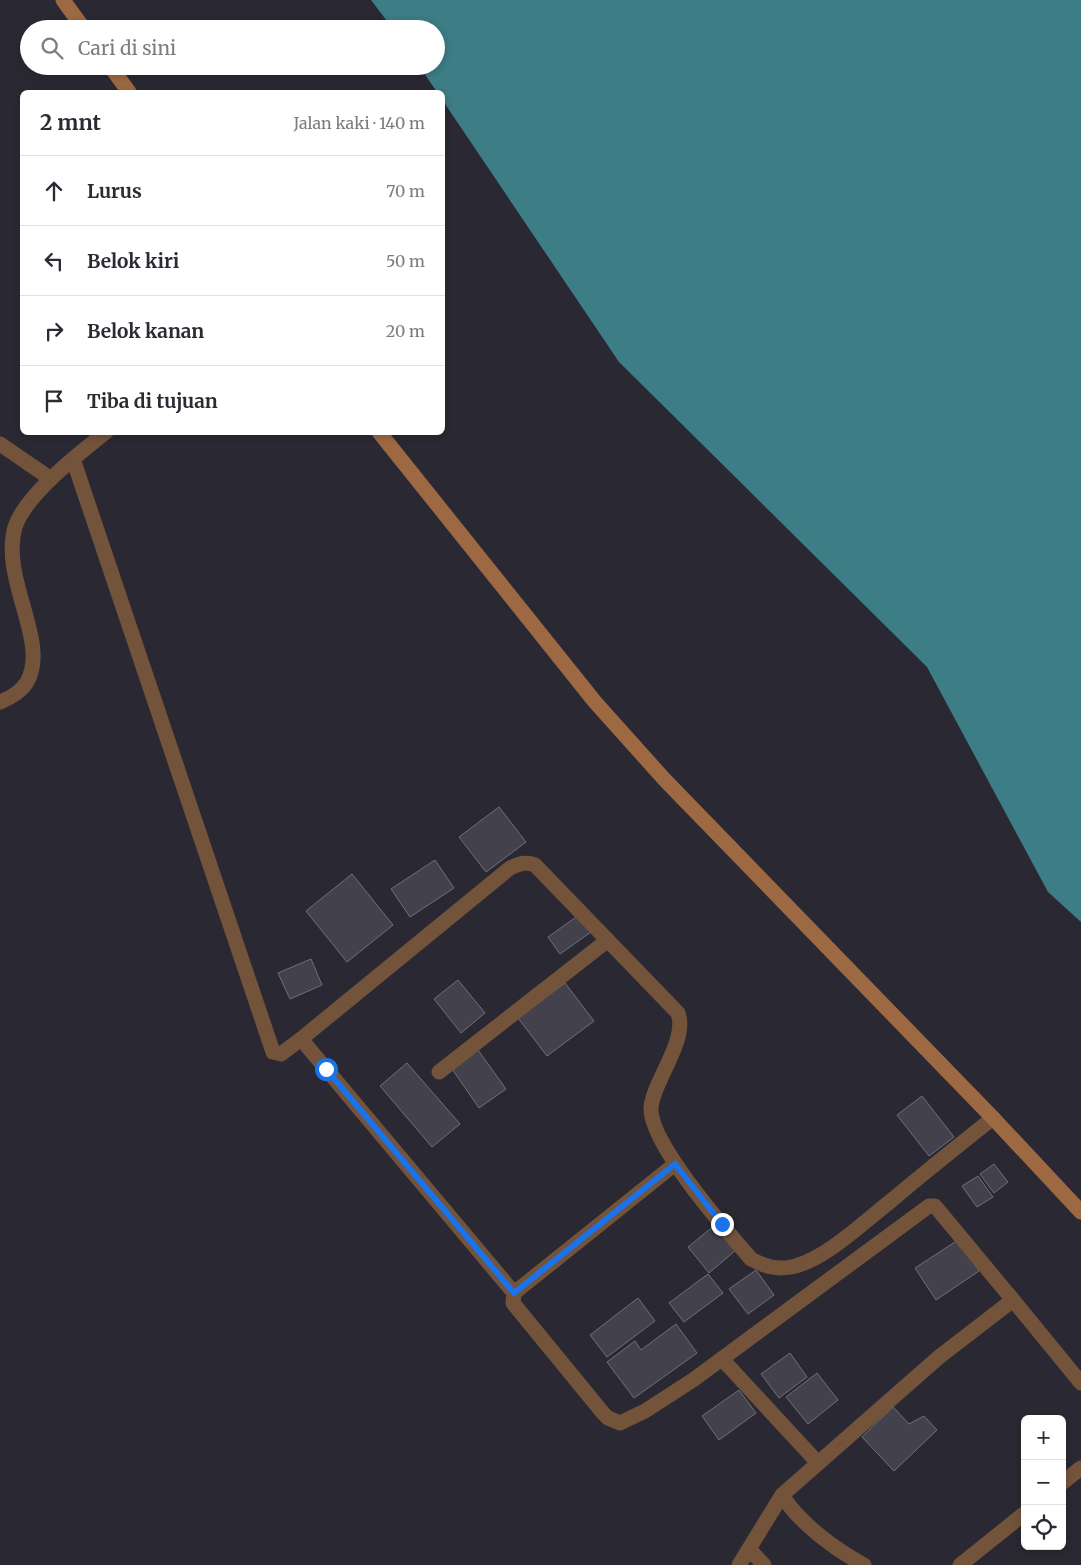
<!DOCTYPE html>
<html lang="id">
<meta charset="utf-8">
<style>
:root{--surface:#fff;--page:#f7f7f7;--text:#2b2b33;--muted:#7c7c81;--line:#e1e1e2}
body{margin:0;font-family:Merriweather,serif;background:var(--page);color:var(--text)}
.controls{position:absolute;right:15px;bottom:15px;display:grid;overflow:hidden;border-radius:8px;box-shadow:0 2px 8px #0003}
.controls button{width:45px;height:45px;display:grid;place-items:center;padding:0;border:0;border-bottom:1px solid var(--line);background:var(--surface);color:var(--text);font:25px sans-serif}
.stop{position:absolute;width:15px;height:15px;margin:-11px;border:4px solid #1a73e8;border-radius:50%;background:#fff}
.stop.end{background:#1a73e8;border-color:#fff;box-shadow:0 1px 5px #0008}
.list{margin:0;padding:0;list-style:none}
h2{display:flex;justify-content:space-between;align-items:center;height:65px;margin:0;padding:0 20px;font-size:21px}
h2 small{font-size:16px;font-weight:400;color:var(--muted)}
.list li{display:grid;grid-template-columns:32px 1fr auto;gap:15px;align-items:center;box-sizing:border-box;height:70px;padding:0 20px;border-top:1px solid var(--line)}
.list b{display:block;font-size:19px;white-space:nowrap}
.list em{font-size:16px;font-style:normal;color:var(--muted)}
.icon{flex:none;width:28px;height:28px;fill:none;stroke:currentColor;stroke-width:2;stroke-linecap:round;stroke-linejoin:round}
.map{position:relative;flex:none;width:1081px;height:1565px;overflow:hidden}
.search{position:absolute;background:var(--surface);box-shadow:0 2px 8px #0003;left:20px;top:20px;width:425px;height:55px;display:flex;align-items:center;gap:12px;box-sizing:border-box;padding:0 18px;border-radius:28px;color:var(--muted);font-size:19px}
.panel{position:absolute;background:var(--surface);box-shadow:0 2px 8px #0003;left:20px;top:90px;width:425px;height:345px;border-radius:8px}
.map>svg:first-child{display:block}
.water{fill:#3d7d86}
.building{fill:#42414c;stroke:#716f7b}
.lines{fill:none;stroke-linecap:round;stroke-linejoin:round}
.street{stroke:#74533b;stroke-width:15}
.secondary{stroke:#9d6942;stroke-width:15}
.route{stroke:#1a73e8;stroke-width:6}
</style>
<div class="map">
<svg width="1081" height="1565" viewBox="0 0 1081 1565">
<rect width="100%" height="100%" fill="#2a2832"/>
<!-- water -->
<path class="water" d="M371,0h710v922l-33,-30 -121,-225 -308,-305 -176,-261 -1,-9h-5l-18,-26h17v-37h-43z"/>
<!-- building -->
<path class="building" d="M499,807l27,35 -40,30 -27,-35z
M435,860l19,28 -44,29 -19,-28z
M352,874l41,51 -46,37 -41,-51z
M579,915l12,17 -31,22 -12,-17z
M311,959l11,26 -32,14 -12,-26z
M458,980l27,33 -24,20 -27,-34z
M565,983l29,38 -47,35 -29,-38z
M478,1050l28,39 -27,19 -27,-39z
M407,1063l53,61 -28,23 -52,-61z
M922,1096l32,41 -25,19 -32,-41z
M994,1164l14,18 -14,11 -14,-19z
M978,1176l15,21 -16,10 -15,-21z
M715,1225l21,25 -27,23 -21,-26z
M958,1240l21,31 -43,29 -21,-32z
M756,1270l18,25 -26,19 -19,-25z
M708,1274l15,19 -39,29 -15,-19z
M638,1298l17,23 -48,36 -17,-22z
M676,1324l21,29 -63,45 -27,-36 28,-21 6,9z
M790,1353l17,24 -28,21 -18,-24z
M817,1373l21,27 -30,24 -22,-27z
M739,1390l17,23 -37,27 -17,-24z
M893,1407l16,17 15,-8 13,14 -43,41 -32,-34z"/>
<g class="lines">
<!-- street -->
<path class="street" d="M0,444l51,35
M73,459l200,593 8,2 20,-15 209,-171c9,-4 15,-7 25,-3l143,148c10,27 -24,67 -27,94 -3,35 76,124 100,152 13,7 25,11 40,8 33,-6 74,-46 101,-67 33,-28 67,-55 101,-82
M0,702c10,-4 21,-10 27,-20 23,-40 -27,-103 -12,-155 11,-33 64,-73 91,-95
M301,1039l213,254
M439,1072l169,-132
M675,1164l-161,129 -1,10 4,5 86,105 5,5 12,5 25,-12 48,-31 236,-174h6l78,94
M722,1359l96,104
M1062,1483l19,-15
M782,1495c17,28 54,55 82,70
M749,1549l15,16
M739,1565l43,-70 157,-138 74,-57 68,83
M960,1565l65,-52"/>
<!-- secondary -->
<path class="secondary" d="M63,0l21,29
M110,66l19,26
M379,432l216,270 69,77 329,339 88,94"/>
</g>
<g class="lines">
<!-- route -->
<path class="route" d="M326,1069l188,224 161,-129 47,60"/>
</g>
</svg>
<div class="controls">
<button>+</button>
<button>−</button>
<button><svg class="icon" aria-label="locate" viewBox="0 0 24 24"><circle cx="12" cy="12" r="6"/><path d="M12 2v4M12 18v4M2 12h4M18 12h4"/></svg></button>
</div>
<div class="stop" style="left:326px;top:1069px"></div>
<div class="stop end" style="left:722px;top:1224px"></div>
<div class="search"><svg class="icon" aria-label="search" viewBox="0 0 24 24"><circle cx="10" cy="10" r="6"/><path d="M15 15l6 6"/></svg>Cari di sini</div>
<section class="panel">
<h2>2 mnt<small>Jalan kaki · 140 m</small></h2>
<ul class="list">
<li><svg class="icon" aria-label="ahead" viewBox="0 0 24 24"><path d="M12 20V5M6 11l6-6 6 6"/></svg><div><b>Lurus</b></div><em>70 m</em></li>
<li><svg class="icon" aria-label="left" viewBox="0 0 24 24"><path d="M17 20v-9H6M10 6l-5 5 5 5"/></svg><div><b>Belok kiri</b></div><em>50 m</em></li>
<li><svg class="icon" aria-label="right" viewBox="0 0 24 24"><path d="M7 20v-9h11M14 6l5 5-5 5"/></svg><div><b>Belok kanan</b></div><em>20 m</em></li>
<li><svg class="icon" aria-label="arrive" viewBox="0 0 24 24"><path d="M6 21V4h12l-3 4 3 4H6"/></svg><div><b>Tiba di tujuan</b></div></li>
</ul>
</section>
</div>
